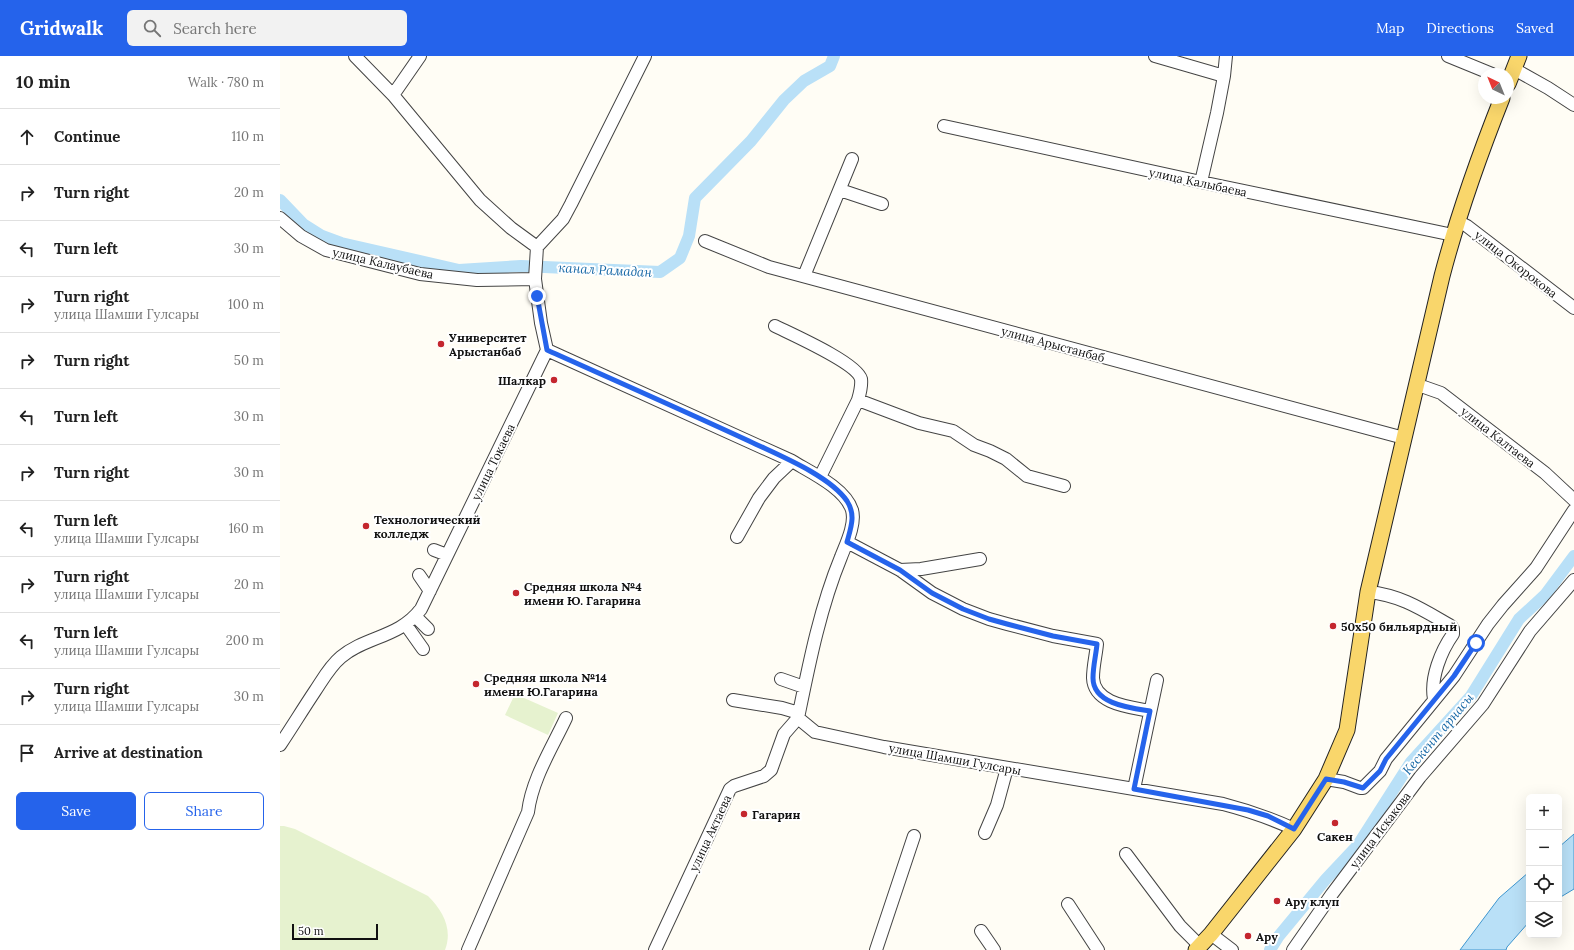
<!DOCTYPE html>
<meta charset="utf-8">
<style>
:root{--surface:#fff;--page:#f2f2f2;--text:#222;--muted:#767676;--line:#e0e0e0;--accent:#2563eb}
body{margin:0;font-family:Lora,serif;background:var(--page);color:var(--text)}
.controls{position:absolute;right:12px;bottom:12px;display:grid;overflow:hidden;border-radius:6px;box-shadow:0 4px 16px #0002}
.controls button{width:36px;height:36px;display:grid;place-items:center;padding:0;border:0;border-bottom:1px solid var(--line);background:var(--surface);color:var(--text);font:20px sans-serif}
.compass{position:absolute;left:1198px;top:12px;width:36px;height:36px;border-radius:50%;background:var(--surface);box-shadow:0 4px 16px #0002;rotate:317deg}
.scale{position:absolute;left:12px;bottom:10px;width:86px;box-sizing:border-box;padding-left:4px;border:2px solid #111;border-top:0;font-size:11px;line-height:14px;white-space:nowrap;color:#111;-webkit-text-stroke:3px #fff;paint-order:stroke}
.stop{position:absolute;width:12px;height:12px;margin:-9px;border:3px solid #2563eb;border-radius:50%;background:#fff}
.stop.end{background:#2563eb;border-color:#fff;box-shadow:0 1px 4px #0008}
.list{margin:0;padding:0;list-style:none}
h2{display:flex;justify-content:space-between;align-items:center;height:52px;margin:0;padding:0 16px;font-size:17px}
h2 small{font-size:13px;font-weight:400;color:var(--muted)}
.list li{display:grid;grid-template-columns:26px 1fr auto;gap:12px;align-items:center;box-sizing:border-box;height:56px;padding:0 16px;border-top:1px solid var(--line)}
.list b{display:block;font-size:15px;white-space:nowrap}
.list p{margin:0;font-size:13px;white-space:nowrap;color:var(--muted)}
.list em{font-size:13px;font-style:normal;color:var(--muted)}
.actions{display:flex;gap:8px;padding:12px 16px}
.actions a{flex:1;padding:9px 0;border:1px solid var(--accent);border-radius:6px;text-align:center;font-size:14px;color:var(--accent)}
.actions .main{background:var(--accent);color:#fff}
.icon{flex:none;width:22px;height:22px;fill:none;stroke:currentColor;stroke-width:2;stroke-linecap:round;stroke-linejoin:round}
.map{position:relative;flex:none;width:1294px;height:894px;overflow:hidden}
header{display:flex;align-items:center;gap:24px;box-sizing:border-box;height:56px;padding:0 20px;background:var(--accent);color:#fff}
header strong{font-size:19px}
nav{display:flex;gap:22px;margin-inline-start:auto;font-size:14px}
.search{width:280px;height:36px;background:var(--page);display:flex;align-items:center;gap:10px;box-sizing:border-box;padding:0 14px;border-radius:6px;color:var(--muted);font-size:15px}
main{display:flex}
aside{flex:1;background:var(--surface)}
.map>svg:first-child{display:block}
.pitch{fill:#e6f2cf}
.water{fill:#b9e0f7;stroke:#3f96cf}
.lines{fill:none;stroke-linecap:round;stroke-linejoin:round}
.canal{stroke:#b9e0f7;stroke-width:12}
.minor-casing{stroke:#444;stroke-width:14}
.major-casing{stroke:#222;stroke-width:17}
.minor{stroke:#fff;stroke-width:12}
.major{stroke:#f9d66b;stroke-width:15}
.route{stroke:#2563eb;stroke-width:5}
.poi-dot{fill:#c4262e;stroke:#fff;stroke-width:1.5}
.labels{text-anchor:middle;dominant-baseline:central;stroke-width:4;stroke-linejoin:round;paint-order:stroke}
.street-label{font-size:12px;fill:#111;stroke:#fff}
.poi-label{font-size:12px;font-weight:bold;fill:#111;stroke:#fff;text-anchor:start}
.water-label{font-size:13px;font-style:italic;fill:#1768a6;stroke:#fff}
</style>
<header>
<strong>Gridwalk</strong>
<div class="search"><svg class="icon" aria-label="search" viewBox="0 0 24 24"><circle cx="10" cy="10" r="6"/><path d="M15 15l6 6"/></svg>Search here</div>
<nav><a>Map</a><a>Directions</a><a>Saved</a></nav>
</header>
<main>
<aside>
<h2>10 min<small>Walk · 780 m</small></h2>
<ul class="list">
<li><svg class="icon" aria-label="ahead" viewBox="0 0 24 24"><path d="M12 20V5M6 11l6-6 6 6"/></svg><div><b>Continue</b></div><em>110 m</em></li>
<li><svg class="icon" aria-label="right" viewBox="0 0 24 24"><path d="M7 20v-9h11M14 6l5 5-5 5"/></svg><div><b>Turn right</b></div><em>20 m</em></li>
<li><svg class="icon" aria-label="left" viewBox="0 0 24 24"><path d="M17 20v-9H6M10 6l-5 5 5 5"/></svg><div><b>Turn left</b></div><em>30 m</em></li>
<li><svg class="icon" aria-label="right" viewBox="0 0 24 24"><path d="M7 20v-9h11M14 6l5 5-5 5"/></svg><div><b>Turn right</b><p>улица Шамши Гулсары</p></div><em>100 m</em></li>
<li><svg class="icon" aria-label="right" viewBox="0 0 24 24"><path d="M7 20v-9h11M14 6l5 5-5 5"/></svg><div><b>Turn right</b></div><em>50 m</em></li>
<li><svg class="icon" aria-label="left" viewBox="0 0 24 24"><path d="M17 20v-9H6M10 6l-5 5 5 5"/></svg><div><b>Turn left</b></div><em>30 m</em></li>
<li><svg class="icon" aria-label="right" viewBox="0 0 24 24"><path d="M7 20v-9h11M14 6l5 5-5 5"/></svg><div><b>Turn right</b></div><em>30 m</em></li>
<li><svg class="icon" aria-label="left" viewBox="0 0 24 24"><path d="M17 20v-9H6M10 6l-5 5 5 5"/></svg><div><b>Turn left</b><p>улица Шамши Гулсары</p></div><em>160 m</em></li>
<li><svg class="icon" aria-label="right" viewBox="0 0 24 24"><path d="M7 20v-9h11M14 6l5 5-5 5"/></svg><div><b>Turn right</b><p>улица Шамши Гулсары</p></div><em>20 m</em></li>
<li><svg class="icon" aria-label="left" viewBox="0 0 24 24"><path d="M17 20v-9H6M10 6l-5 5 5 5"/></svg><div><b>Turn left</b><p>улица Шамши Гулсары</p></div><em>200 m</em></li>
<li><svg class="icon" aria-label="right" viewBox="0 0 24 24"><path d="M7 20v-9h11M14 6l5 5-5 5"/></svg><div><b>Turn right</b><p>улица Шамши Гулсары</p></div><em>30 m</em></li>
<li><svg class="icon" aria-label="arrive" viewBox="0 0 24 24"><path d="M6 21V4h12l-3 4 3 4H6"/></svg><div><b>Arrive at destination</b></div></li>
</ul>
<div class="actions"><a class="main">Save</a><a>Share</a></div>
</aside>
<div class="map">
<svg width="1294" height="894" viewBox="0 0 1294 894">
<rect width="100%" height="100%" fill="#fffdf5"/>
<!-- pitch -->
<path class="pitch" d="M235,638l43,19 -10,22 -43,-20z
M0,770h4l11,3 133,67c15,15 25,33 17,54h-165z"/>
<!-- water -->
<path class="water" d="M1294,778v55l-15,9v-51z
M1249,816v50l-22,25 -1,3h-46l39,-52z"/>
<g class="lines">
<!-- canal -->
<path class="canal" d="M0,144l23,24 19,12 19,7 118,27 62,-4 139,6 20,-14 9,-22 6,-38 56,-57 33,-41 20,-19 26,-15 4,-10
M990,894l8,-13 48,-58 32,-34 53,-83 60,-66 48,-77 26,-24 29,-39"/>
<!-- minor casing -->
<g class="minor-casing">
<path id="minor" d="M75,0l38,39 87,105 31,28 26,19
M875,0l69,20 -7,37 -16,69
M1168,0l44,18
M1234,13l34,19 26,17
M944,20l2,-20
M113,39l27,-39
M664,70l257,56 252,53
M560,134l42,14
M0,162l21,18 25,14 94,24 57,6 58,-1
M1177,165l10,5 107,82
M425,185l64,26 635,171
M524,220l48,-117
M495,270c16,8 82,37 86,53 1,7 -1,14 -3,21l-38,77
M267,294l245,111c18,11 53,27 60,49 4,14 -6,34 -11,47 -21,51 -32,107 -43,161
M267,294l-6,-27 -6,-44 2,-32 26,-28 8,-15 74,-148
M1136,331h8l17,6 104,80 29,27
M578,344l61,23 34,8 21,14 16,6 16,8 21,17 37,10
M457,481l22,-39 15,-20 18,-17
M567,486l53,28 32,23 31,16 26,10 18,5 46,12 44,8c-1,11 -4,22 -4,34 1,26 37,29 57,33
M154,494l13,5
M620,514l21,-1 59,-10
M139,519l11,16
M1088,536c33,3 55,18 83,34l2,3v5c-12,17 -23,44 -19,65
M135,560l13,13
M126,569l17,24
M501,623l23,8
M453,644l49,8 17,5
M518,662l17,14 69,15 339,57c27,7 45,13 71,25
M0,689c12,-18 23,-36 35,-54 8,-12 15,-25 26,-34 25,-21 58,-19 80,-48l126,-259
M1046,723l18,3 16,6h3l17,-17 6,-12 68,-83 34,-52 15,-19 33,-37 38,-58
M854,733l23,-109
M705,777l12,-28 10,-37
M846,798l54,72 20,20
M788,848l30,46
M701,875l13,19
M931,878l21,16
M188,894l60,-138c4,-33 24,-64 38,-94
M375,894l75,-161 4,-3 30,-10 7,-6 13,-36 14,-16
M596,894l38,-114
M1013,894l39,-56 88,-117 63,-73 47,-73 44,-51"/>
</g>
<!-- major casing -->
<g class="major-casing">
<path id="major" d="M1228,28l11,-28
M916,894l15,-16 83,-105 32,-50 21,-49 21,-138 74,-316c16,-61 37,-120 60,-178"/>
</g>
<!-- minor -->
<use href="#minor" class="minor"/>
<!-- major -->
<use href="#major" class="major"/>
</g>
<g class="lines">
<!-- route -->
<path class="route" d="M257,240l10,54c67,30 135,60 202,91 29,14 80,34 98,60 9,14 4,26 0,41l53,28 32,23 31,16 26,10 18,5 46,12 44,8c-1,11 -4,22 -4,34 0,26 37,30 57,33l-16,78 114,21 20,6 26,13 32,-50 18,3 19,6 17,-17 6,-12 68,-83 22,-33"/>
</g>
<!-- markers -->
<g class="poi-dot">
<circle cx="161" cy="288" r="4"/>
<circle cx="274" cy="324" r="4"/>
<circle cx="86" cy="470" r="4"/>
<circle cx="236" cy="537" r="4"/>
<circle cx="1053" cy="570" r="4"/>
<circle cx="196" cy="628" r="4"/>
<circle cx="464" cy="758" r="4"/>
<circle cx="1055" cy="767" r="4"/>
<circle cx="997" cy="845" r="4"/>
<circle cx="968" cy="880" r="4"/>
</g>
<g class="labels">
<!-- street labels -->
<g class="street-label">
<text transform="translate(918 126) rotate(12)">улица Калыбаева</text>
<text transform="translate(103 207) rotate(13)">улица Калаубаева</text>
<text transform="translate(1236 208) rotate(38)">улица Окорокова</text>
<text transform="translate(773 288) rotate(15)">улица Арыстанбаб</text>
<text transform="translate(1218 381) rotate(38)">улица Калтаева</text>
<text transform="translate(213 406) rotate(-64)">улица Токаева</text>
<text transform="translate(675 703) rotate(10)">улица Шамши Гулсары</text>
<text transform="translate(1100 774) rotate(-53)">улица Искакова</text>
<text transform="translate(430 777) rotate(-65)">улица Актаева</text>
</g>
<!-- poi labels -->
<g class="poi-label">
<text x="169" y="281">Университет<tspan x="169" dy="14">Арыстанбаб</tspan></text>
<text x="266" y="324" text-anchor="end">Шалкар</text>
<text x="94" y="463">Технологический<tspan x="94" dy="14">колледж</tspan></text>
<text x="244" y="530">Средняя школа №4<tspan x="244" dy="14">имени Ю. Гагарина</tspan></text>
<text x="1061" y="570">50х50 бильярдный</text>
<text x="204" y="621">Средняя школа №14<tspan x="204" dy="14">имени Ю.Гагарина</tspan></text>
<text x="472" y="758">Гагарин</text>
<text x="1055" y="780" text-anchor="middle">Сакен</text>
<text x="1005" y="845">Ару клуп</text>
<text x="976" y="880">Ару</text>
</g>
<!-- water labels -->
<g class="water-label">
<text transform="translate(325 214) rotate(3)">канал Рамадан</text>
<text transform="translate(1158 678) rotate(-50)">Кескент арнасы</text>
</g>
</g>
</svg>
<div class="controls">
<button>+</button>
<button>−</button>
<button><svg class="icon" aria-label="locate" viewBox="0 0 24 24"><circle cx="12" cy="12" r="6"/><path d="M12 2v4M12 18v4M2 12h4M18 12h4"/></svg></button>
<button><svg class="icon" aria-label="layers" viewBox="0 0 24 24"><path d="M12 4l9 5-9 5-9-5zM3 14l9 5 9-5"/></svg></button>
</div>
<svg class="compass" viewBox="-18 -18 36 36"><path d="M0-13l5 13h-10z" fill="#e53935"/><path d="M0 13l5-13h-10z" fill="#767676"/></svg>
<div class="scale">50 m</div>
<div class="stop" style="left:1196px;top:587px"></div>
<div class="stop end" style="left:257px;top:240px"></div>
</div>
</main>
